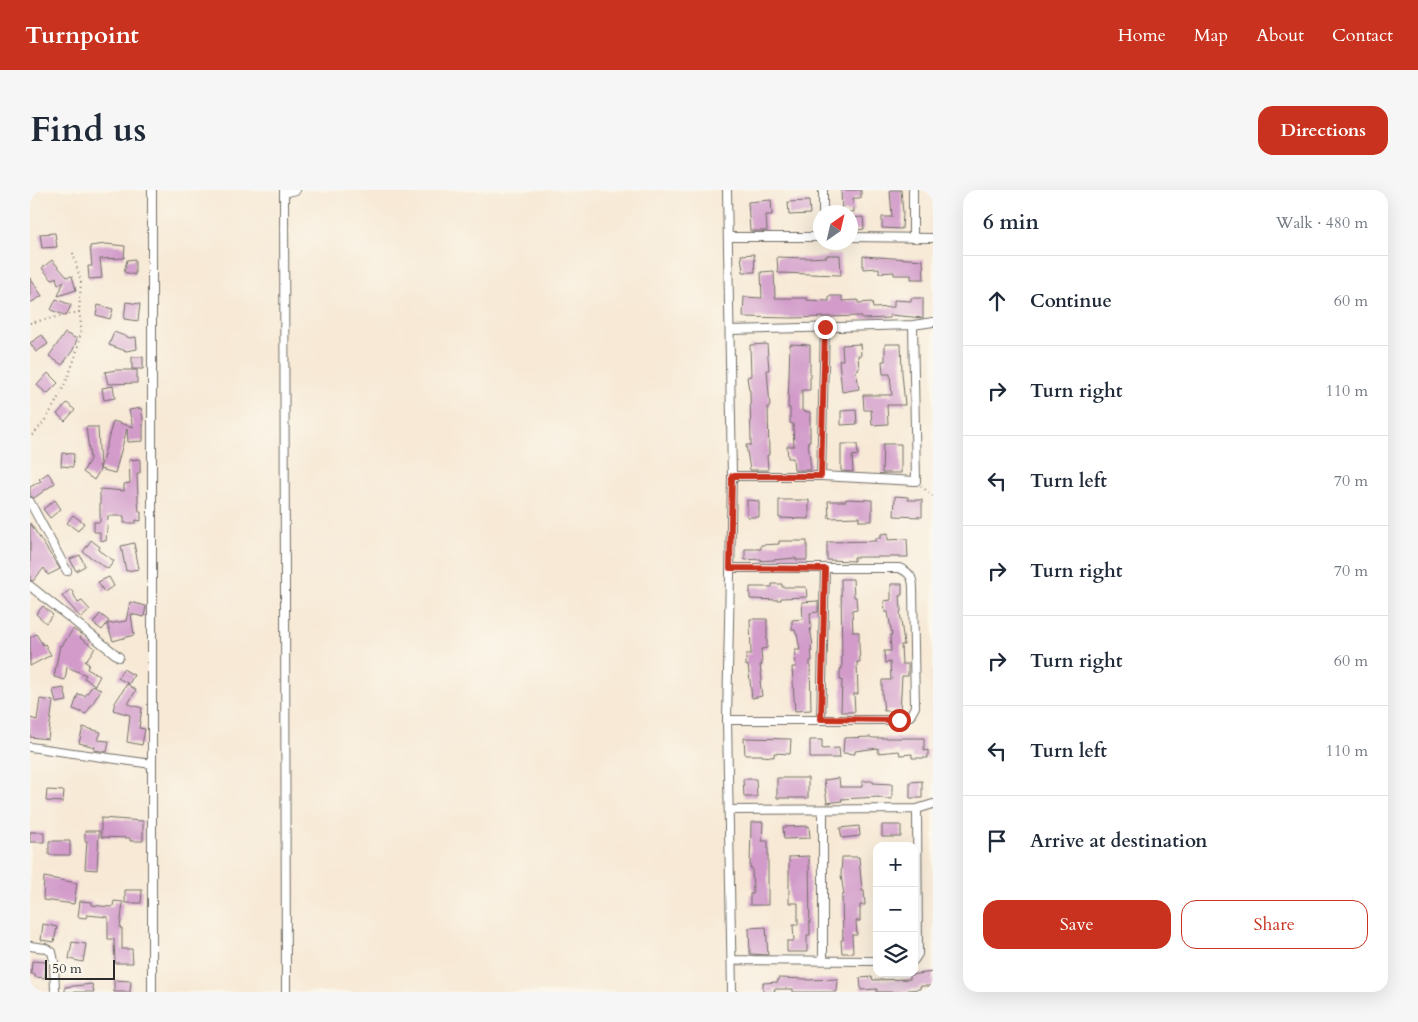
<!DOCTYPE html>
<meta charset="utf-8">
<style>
:root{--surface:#fff;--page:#f6f6f7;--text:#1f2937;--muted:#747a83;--line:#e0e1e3;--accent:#c8321e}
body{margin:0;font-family:Cardo,serif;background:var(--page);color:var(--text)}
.controls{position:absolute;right:15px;bottom:15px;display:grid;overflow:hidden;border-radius:10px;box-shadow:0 5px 20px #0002}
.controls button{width:45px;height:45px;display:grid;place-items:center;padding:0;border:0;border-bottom:1px solid var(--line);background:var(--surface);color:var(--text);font:25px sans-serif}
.compass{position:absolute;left:783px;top:15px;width:45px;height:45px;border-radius:50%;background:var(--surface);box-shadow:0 5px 20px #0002;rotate:34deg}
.scale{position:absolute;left:15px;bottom:12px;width:70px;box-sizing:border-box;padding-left:5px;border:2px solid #2b2b2b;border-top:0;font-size:14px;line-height:18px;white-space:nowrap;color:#2b2b2b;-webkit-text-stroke:4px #fbf7ec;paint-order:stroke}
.stop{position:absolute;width:15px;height:15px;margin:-11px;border:4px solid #c8321e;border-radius:50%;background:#fff}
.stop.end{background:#c8321e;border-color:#fff;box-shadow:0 1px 5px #0008}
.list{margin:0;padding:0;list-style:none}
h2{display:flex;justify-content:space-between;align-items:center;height:65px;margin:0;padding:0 20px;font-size:21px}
h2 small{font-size:16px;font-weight:400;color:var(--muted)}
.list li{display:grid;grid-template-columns:32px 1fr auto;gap:15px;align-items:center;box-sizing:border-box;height:90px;padding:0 20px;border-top:1px solid var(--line)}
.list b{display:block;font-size:19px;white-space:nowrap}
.list em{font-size:16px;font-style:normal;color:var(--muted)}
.actions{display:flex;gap:10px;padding:15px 20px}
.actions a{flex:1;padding:11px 0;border:1px solid var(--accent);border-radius:15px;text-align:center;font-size:18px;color:var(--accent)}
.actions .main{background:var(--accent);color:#fff}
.icon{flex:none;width:28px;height:28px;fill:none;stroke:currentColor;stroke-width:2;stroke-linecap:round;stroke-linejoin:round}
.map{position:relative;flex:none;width:903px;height:802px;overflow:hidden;border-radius:15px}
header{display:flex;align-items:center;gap:30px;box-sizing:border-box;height:70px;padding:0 25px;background:var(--accent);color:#fff}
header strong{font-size:24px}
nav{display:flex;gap:28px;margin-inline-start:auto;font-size:18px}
.intro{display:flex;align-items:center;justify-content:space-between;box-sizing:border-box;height:120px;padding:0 30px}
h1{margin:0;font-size:35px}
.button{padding:12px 22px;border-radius:15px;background:var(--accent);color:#fff;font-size:18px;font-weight:700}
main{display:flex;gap:30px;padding:0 30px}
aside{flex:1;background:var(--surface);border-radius:15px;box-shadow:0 5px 20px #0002}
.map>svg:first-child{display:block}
.building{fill:#d29bca}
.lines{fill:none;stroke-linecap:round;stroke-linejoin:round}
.street-casing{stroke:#726e66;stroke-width:10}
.path{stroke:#726e66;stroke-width:2;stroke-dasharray:1 4;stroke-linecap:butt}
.street{stroke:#fff;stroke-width:8}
.route{stroke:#c8321e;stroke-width:6}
</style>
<header>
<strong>Turnpoint</strong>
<nav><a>Home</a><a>Map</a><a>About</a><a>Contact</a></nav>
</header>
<div class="intro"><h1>Find us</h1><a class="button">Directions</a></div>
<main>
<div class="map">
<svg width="903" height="802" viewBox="0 0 903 802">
<rect width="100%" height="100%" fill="#fbf7ec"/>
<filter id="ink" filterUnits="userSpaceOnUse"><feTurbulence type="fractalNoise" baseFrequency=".02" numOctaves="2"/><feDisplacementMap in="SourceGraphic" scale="10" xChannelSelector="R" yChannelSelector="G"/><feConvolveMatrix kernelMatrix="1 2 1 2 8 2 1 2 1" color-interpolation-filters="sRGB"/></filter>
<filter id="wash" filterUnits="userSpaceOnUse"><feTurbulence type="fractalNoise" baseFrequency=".0096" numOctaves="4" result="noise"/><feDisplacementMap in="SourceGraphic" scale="20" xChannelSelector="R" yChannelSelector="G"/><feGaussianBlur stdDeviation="1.12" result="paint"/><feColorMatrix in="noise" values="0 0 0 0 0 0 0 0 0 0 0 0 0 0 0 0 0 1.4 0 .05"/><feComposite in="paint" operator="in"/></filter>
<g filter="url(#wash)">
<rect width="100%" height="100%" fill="#f7e9d5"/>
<g id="blocks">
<!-- building -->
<path class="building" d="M811,0h20v8h-8l1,14h-12z
M860,0h11l2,23 -1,16 -20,-1v-11h10z
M741,10l1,15h-6l1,16h-17l-2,-29z
M779,11l1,13 -21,1 -1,-13z
M833,27l1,12 -14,2v-13z
M25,43l2,14 -15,1 -2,-14z
M76,54l19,2 -1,12 -24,1 2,19 -13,1 -1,-13h4l-2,-20z
M724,64l1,18h-12l-2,-17z
M797,65h13l1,20 -63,-2 -1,-16 31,1 19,-1z
M833,66l60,4 1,19h-13v-4h-17v-3l-15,1v-5l-16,1z
M105,69v16l-11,-3 3,-12z
M22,70l15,17 5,-1 4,14 -18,6 6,-15 -6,4 -2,-8 -4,3 -10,-12z
M744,81l1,27h32v2l22,1v-5h13v5l16,-1v3l14,-1 1,6 21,-1v-7l17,1v-3h12v20l-33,-3v3l-28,1 -1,-3 -69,2 -49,-1 1,-20 18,1 -1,-26z
M0,88l12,18 -12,7z
M26,109l15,6 -5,11 -15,-6z
M96,112l14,2 -2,17 -14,-2z
M68,115l15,4 -3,10 -14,-4z
M84,142l16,6 6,-1 1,12 -11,2 -17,-6z
M35,143l12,6 -4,11 -11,15 -13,-9z
M12,145l6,9 -12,8 -6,-9z
M737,154l2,26h-2l3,36h-2l1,49h-2l1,15h-18l-4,-25h5l-1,-55h-1l-2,-13 4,-1 -1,-31z
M760,154l20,1v45h-8v21l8,1v29h-2l3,29h-17l-1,-12h-5l-1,-12h7l-1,-22 -3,-1v-15h-2z
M830,154l1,11h-3l1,14 -3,1 3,19 -17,3 -3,-32h4l-1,-15z
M855,154h16l1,29 3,32h-18l1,19 -16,1 -1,-15h-7l-1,-15h29l-2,-21h-7l-1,-13h3z
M102,167h11v12h-11z
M86,180h21v13l-29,1 -3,-12z
M18,183l10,10 -11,11 -10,-9z
M83,196l2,12 -11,2 -2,-12z
M37,213l8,7 -10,11 -8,-7z
M111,218l2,11v22l-15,1 -1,-13 -12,44 -15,-4 13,-48 20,6 -4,-17z
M826,220l1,14 -16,1v-14z
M56,237h12l2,43 -6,10 -11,-8 7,-13z
M811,254h16l1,11 -6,1 1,16 -12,-1z
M853,254h18v29h-19z
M32,263l12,1 -1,13 -12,-1z
M110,269v14h-3l1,27 1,12h2v9l-5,-1v3h-12v-7h-16l-2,25 -6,-1v-8h-6v-10h6v-33l24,2v-7l6,-1 -1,-23z
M18,283l7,10 -21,15 -4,-2v-9l11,-6 -2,-2z
M865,306l13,1v3h14v17l-28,-1z
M816,309l26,1v21h-13v-4l-30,1 -1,-17h18z
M25,310l6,9 -11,9 -7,-9z
M717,310l12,1v16h-12z
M749,310h30v19l-30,-1z
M43,325l11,8 -6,8 -11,-8z
M0,333l30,46 -12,6 -4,-7 -11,13 -3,-1z
M858,343v7l19,-1 1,18h-54v4l-27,-1v-18l49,-1v-3h5v-4z
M61,350l9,7 -2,3 16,11 -6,8 -25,-17z
M749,351h28v19h-11v-2l-35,3v-2l-16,1v-11h16v-4l18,-1z
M104,353l5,26 -13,2 -5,-25z
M50,365l5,11 -9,5 -6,-12z
M79,387l5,9 -10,6 -6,-10z
M811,389h12l1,18h2l1,12 -5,1 1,22h6v14l1,16h-3l1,32h-4l1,18h-14l1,-32h-2v-11h2z
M742,394h10v3h24l1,10 -26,1v2l-31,-1v-12h22z
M861,394h11v11h-2l1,17h-1l4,33h-3l1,19h6v12h-6l-2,35h-16l-2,-17v-14h9l-1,-18 -5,1 -1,-12h7l-1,-16h2l-4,-23h-3l-1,-11 7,-1z
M41,399l7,14 4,-2 8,9 -9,8 -19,-22z
M788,411v11l-8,1 1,16h-1l3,16 -2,1 1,15h-2l1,49 -16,1 -3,-44h4l-1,-17h5l-3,-16h-1l-1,-4h-3v-10l11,-1 -1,-17z
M100,412l16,4 -2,11 -13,-3 3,21 -21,6 -6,-17 19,-3z
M13,416l10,9 -7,8 -10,-9z
M70,424l9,7 -7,9 -9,-7z
M720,429h17v29l-6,1 1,16h-2l2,15 -2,1 2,15 -10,2 -4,-33 -2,1v-12h5z
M43,439l9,6 -2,3 15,10 -10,14 4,2 -2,5 13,7 -5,9 -11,-7 2,-3 -19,-8 -2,13 -11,-3 6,-32 2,1z
M6,444l7,11 2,-1 6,11 -21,11v-28z
M93,479l11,6 -5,9 -11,-6z
M97,494l9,6 -8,14 14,4 -3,20 6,1 -3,16 -15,-3 3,-27 -17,-5 2,-7z
M63,495l8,5 -15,24 -13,-5 5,-15 7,2z
M34,498l3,13 -11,2 -3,-13z
M10,509l13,2 -5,38 -18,-2v-19l7,2z
M53,537l18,5 -3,8 11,1 -2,11 -13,-2 1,-3 -16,-4z
M841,547l1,1h52v13l4,-1v8h-16v-4l-12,1 -1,-4 -21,2v-5l-23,3v3l-12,-1 1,-15z
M714,548l47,1 -1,15 -16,-1v4l-12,-1v-1h-17z
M780,550h12v9l17,-1 1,10h-30z
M747,588h31v20h-31z
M809,588l1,9h22v-6h11v2l19,1v15l-13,-1v-1l-38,2 1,2 -15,2 -3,-23z
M713,589h13l1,18h-13z
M892,591v17h-12v-16z
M17,600l17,1 -1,11 -17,-1z
M71,628l42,3v20h-13v-3l-29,-1z
M721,632h12l-1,19h6v64h-18v-11h3l-1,-26h-2z
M852,635h19v12h-19z
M779,636l1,12 -26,1 -1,-12z
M829,636l1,10 -18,2 -2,-10z
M55,641h14l-2,39 -12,-1 2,-28h-2z
M0,642h14v10h-14z
M19,651h21v14h-21z
M779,666l1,79h-3v17h-20v-11h7l-1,-16h5v-22h-9v-46z
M812,667h17l3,34h2l1,14h-5v16h-4l1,14h-5l1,18h-11l-1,-13h2l-1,-45h2l-3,-20z
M14,687l33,6 -3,21 -31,-4z
M95,700h17l-1,13h-16z
M50,711l12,1v3l18,2 3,-1 1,-5 9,1 -3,26h2v21h10l1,14h-18l-1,-24h-6v-22l-21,-2 -1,3 -8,-1z
M13,734l14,3 -3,15 -13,-2z
M736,737l2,28 -18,-1 -1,-26z
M42,752l14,2 -3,18 -14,-3z
M2,771l14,1 -1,16 -10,-1v-3h-4z
M903,782v14h-13v3l-12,1v2h-31v-3l-16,1 -1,-12 12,-1 1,3 37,-1v-4z
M748,788l29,1v1l31,-1 -1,13h-44v-3h-19l1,3h-12v-9l15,-1z
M84,790l17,1 -1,11h-16z
M62,794l2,8h-29v-5z"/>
</g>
</g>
<g filter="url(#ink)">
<use href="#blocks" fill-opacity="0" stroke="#726e66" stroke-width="1"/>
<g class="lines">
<!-- street casing -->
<g class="street-casing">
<path id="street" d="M122,0v802
M254,0l2,802
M697,0l5,286 -5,244 5,272
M883,0v48
M254,3l12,-3
M793,22v-22
M699,47h92
M821,47l82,1
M700,140l183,-5 20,-3
M702,286h89l95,5 -3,-156
M791,286l4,-149
M0,312l37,69
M0,396l89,71
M791,529l4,-150
M697,530h172l11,-4 5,-9 -2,-119c0,-11 -4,-16 -14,-20h-169
M0,557l122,17
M887,619l16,-5
M699,620l188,-1 1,145 -4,6
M0,756l15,2 7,4 2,9 1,31
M702,770l145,1
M793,770v-149"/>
</g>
<!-- path -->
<path class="path" d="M43,63l8,29 -2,30
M0,133l49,-11c1,5 2,11 2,16 -1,29 -28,90 -51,109
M891,296l12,10"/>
<!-- street -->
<use href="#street" class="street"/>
</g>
</g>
<g class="lines" filter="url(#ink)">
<!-- route -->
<path class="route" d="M795,137l-4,149h-89l-2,92 95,1 -4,150 78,1"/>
</g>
</svg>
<div class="controls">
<button>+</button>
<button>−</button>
<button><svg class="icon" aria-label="layers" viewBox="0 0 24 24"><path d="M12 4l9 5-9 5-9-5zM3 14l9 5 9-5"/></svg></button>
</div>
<svg class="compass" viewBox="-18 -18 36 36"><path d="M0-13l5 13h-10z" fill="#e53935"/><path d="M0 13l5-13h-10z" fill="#747a83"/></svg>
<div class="scale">50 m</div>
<div class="stop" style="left:869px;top:530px"></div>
<div class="stop end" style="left:795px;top:137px"></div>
</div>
<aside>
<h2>6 min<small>Walk · 480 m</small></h2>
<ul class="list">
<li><svg class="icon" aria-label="ahead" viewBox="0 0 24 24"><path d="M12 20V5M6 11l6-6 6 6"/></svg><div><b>Continue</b></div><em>60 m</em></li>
<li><svg class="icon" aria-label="right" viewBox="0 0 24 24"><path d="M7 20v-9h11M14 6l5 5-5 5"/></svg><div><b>Turn right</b></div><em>110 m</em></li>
<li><svg class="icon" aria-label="left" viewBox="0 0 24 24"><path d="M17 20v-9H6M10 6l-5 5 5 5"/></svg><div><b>Turn left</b></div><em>70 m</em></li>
<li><svg class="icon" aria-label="right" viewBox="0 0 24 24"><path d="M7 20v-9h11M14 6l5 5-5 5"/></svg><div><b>Turn right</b></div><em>70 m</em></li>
<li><svg class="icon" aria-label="right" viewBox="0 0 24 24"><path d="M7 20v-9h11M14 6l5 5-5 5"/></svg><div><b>Turn right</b></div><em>60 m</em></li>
<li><svg class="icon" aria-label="left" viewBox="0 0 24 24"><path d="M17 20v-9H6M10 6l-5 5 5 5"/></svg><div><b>Turn left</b></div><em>110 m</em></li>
<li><svg class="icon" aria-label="arrive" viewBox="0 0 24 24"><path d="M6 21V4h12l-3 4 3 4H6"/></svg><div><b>Arrive at destination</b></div></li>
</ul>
<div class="actions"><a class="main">Save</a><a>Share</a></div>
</aside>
</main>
